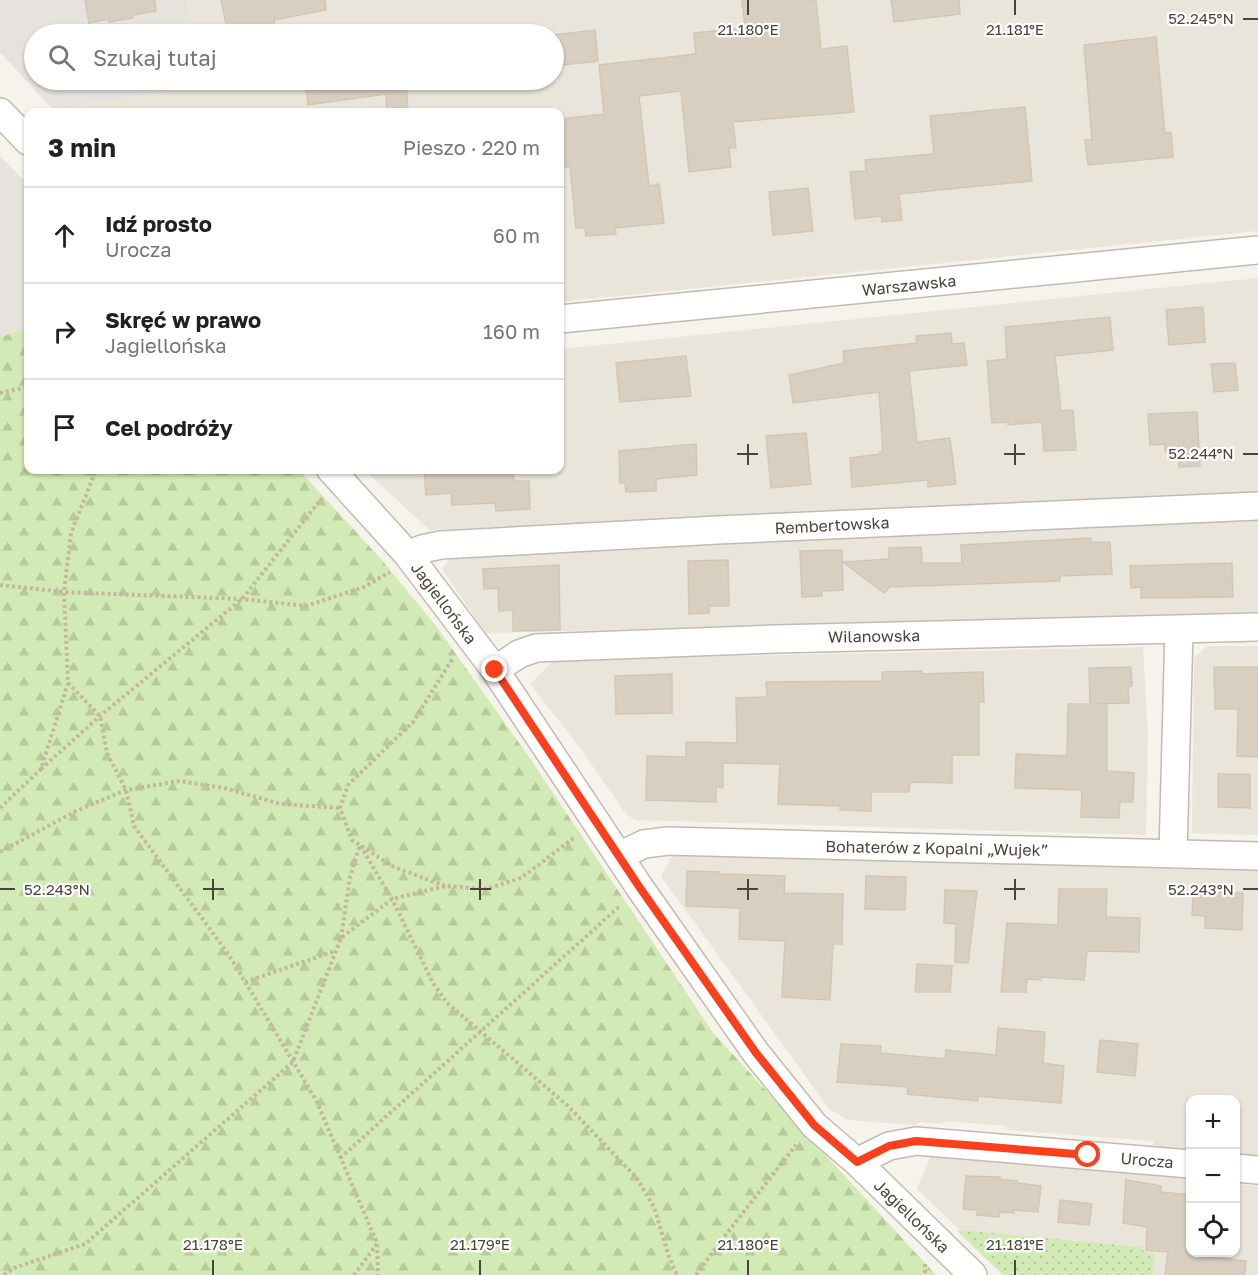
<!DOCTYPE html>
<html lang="pl">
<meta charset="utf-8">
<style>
:root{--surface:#fff;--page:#f6f6f6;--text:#202124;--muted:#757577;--line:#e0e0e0}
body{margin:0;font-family:"Golos Text",sans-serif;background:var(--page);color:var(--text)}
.controls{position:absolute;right:18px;bottom:18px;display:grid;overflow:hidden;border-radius:12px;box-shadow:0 2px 4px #0004}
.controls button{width:54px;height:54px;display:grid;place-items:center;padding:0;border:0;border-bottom:2px solid var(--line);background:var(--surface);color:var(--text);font:30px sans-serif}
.stop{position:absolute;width:18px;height:18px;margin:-14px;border:4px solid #fc3f1d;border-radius:50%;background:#fff}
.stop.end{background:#fc3f1d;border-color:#fff;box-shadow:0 2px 6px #0008}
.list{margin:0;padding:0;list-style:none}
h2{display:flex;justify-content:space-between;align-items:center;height:78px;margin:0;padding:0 24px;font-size:26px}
h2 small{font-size:20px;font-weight:400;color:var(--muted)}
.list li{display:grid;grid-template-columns:39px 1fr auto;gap:18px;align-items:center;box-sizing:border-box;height:96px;padding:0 24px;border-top:2px solid var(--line)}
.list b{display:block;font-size:22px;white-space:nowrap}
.list p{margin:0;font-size:20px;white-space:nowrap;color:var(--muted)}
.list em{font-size:20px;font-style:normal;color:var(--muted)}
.icon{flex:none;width:33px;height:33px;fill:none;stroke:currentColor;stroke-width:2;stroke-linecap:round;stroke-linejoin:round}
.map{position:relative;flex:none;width:1258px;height:1275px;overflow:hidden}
.search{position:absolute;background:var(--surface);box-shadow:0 2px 4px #0004;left:24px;top:24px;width:540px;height:66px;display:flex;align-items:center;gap:15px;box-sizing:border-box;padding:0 21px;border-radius:33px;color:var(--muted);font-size:22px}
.panel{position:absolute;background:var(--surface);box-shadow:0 2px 4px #0004;left:24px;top:108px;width:540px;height:366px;border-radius:12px}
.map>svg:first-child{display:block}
.residential{fill:#eae5da}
.industrial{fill:#e6e2dd}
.green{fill:url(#green-dots)}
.forest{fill:url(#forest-firs)}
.building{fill:#d8cfc1;stroke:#d3c7b4;stroke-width:1.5}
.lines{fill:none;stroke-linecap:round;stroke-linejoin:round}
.street-casing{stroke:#c2bbae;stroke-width:30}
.path{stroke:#c4b79f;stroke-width:4;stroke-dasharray:3 3;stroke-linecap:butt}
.street{stroke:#fff;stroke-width:27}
.route{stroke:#fc3f1d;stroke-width:8}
.ticks{fill:none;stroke:#4b4439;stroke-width:2}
.labels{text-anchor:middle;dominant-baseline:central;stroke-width:4.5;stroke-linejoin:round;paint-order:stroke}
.street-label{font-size:16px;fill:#4b4439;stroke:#fff}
.ticks-label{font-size:15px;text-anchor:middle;fill:#4b4439;stroke:#fff;stroke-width:4.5;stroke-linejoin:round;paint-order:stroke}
</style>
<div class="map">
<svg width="1258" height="1275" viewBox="0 0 1258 1275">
<defs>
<pattern id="green-dots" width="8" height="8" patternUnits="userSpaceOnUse" patternTransform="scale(1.5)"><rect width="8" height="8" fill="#d2eab5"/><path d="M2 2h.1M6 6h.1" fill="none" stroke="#b6ca9c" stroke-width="1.8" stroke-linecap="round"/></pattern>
<pattern id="forest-firs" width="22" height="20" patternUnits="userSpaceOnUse" patternTransform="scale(1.5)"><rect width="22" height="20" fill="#d2eab5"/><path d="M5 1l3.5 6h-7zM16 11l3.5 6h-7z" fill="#b6ca9c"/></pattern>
</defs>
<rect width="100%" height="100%" fill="#f6f3ec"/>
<!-- residential -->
<path class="residential" d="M187,0h1071v231l-698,71v-190h-505l-2,-2 149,-25v-5h352v-46h-360z
M1258,278v220l-545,25 -105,-1 -178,8 -66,-60h196v-121z
M1258,514v99l-772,20 -44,-64 14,-17z
M1207,646h51v189l-66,-2 2,-175z
M1143,647l5,90 -2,98 -511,-15 -9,-6 -46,-66 -50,-64 24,-24z
M673,854l585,17v286l-22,-2v-55h-46v51l-37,-4v-6l-146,-11v-4l-62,-5 -3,3 -21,-2 -7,3 -66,-5 -19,-11 -168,-233z
M931,1155l259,24v73h46v-68l22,2v89h-105l2,-21 -13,-3v-4l-182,-17 -43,-41z"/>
<!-- industrial -->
<path class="industrial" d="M0,0h187l7,34h-160v46h168l1,5 -150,25 -53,-58z
M0,156l28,28v144l-28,9z"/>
<!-- green -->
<path class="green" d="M960,1230l182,17 1,4 12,3 -2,21h-150l-46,-44z"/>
<!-- forest -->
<path class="forest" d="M28,328v142h271l82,89 55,67 93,131 185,277 222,241h-936v-938z"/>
<!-- building -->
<path class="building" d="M85,0h70l1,11 -24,4 1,3 -24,4 -1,-3 -19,4z
M221,0h104l1,10 -52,10 1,8 -24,5 -2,-8 -22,4z
M742,0h74l5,49 26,-3 7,66 -121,10 3,26h-7l2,19 -42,5 -8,-81 -42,5 10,90 10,-2 5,39 -49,5 1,6 -30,2 -1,-8h-9l-6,-61 -8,1 -2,-49 44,-5 -5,-49 97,-11 -2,-21 51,-5z
M891,0h68l1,14 -66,8z
M595,30l3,31 -44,5v-31z
M1156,37l9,96 6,-1 2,25 -85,8 -3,-25h7l-8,-95z
M305,80h101l2,32h-21l-1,-18 -78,11z
M1025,107l7,74 -133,13 3,26 -20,2 -1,-6 -26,3 -5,-47 16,-1 -1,-11 69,-6 -4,-38z
M808,188l5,43 -40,4 -4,-43z
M1203,307l2,35 -36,3 -3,-35z
M1110,317l3,33 -58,6 6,55 12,-1 3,40 -32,1 -2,-29 -34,3v-3l-16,1 -5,-62 20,-2 -2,-32z
M951,333l1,11 12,-1 3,22 -58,6 8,71 33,-4 6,46 -28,3v-7l-76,7 -2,-29 30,-4v-2h3l-4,-60 -86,11 -4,-28 55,-12 -1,-12 74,-8 -1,-7z
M686,356l5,40 -71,6 -4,-39z
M1235,363l3,27 -24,2 -3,-28z
M1197,412l3,54 -21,1 -1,-16h-13v-7l-15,1 -2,-31z
M806,433l5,51 -40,4 -5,-52z
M696,444l1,31 -41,4v12l-30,1 -1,-10 -5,1 -1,-32z
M424,470h47v3l42,-2 1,10h15l1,28 -34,2 -1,-8 -43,2 -1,-12 -25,2z
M1091,538v4h19l2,32 -52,2v5l-170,6 -6,6 -41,-31 46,-3v-11l32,-1 1,16h40l-1,-18z
M842,550l1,40 -21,1v5l-20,1 -2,-46z
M728,560l1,46h-20v7l-20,1 -1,-53z
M1232,563l1,34 -92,1v-11l-10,1 -1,-22z
M559,565l1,65 -47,1v-21l-14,1 -1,-23 -14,1 -1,-20z
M1131,667l1,19 -4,1 1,16 -34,1h12v67l27,2 -1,29h-13l-1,16 -38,-1 1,-27 -67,-2 1,-34 51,2 1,-52h22l-1,-36z
M1214,667h44v90l-21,-1 1,-47h-23z
M922,671v3l61,-2 1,30h-5v53h-27v28l-42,-1 -1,10h-38v19l-31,-1v-4l-62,-2 2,-40 -57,-1v25l-7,-1v15l-70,-2 1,-44 39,1v-15l51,1 -1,-45 31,-1 -1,-15 116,-1v-9z
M672,674v39l-56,1 -1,-38z
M1218,774h32v34l-32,-1z
M687,871l33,1v2l65,2 -1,17 59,1 -1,50h-9l-3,56 -48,-3 3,-56 -46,-2 1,-31 -54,-2z
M866,876l40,1 -1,33 -40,-1z
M1059,889h48l-1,28 34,1 -1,34 -52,-1 -3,29 -43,-3v3l-14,-1 -1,13h-25l6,-69 51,2z
M945,890l32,1 -9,72 -13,-1 1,-38 -12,-1z
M1193,892l50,1 -1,37 -37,-2v-12l-13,-1z
M917,964l35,2 -2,26h-35z
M998,1028l47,4 -2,31 21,3 -3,37 -83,-7v5l-71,-7 1,-7 -71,-5 4,-38 40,2 -1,7 65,6 1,-9 50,5z
M1100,1040l38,4 -3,32 -38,-4z
M966,1176l34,1 -1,2 18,2v2l24,3 -3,26 -24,-2v3l-14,-1 -1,5 -22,-2v-5l-14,-1z
M1126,1180l35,6v6l29,3 -2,21 3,1v38l55,6 -1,14h-80l3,-23 -22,-2 1,-23 -24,-4z
M1060,1200l32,4 -3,21 -31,-3z"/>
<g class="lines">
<!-- street casing -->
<g class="street-casing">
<path id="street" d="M0,112l28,29
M560,319l698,-69
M331,470l77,85 87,115 145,218 116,165 58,72 43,37 116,113
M408,555l14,-6 19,-4 277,-15 540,-24
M495,670l24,-16 17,-6 240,-9 482,-12
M1173,854l6,-225
M619,856l25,-12 24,-3 590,15
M857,1162l32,-16 27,-5 274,23
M1236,1168l22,2"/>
</g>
<!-- path -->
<path class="path" d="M0,393l28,-6
M0,585l64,7 178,7 64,7 58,-19 26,-15
M68,683l32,33 7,37 19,37 8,36 95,129 87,145 61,143 1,32
M41,769l59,-53 142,-117 80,-101
M0,808l41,-39 27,-86 -4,-91 7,-59 25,-63
M0,852l76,-41 50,-21 53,-9 45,7 57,16 59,4
M445,886l-51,-19 -42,-27 -12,-32 8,-23 65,-63 40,-64
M341,938l9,-61 10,-32 32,54 41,84 14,20 120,102 69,72 18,30 15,50 8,18
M245,982l90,-31
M340,1158l281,-253
M925,1264v11
M4,1275l10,-7 71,-24 208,-182 48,-124 51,-39 54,-13 40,3 35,-11 54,-41
M354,1275l23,-31
M696,1275l28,-38 72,-92"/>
<!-- street -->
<use href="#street" class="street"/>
</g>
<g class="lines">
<!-- route -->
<path class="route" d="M495,670l145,218 116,165 58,72 43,37 32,-16 27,-5 172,14"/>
</g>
<!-- ticks -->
<path class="ticks" d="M748,0v15M1015,0v15M1243,19h15M748,444v21M1015,444v21M737,454h21M1004,454h21M1243,454h15M213,879v21M480,879v21M748,879v21M1015,879v21M0,889h15M203,889h21M470,889h21M737,889h21M1004,889h21M1243,889h15M213,1260v15M480,1260v15M748,1260v15M1015,1260v15"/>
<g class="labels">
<!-- street labels -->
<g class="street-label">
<text transform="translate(909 285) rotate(-6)">Warszawska</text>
<text transform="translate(832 525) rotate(-3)">Rembertowska</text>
<text transform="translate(444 603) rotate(53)">Jagiellońska</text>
<text transform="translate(874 636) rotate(-1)">Wilanowska</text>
<text transform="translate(937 848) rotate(1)">Bohaterów z Kopalni „Wujek”</text>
<text transform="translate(1147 1160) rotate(5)">Urocza</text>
<text transform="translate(912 1216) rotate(44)">Jagiellońska</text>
</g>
</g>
<g class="ticks-label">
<text x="1201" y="24">52.245°N</text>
<text x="748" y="35">21.180°E</text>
<text x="1015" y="35">21.181°E</text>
<text x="1201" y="459">52.244°N</text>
<text x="57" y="895">52.243°N</text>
<text x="1201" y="895">52.243°N</text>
<text x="213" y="1250">21.178°E</text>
<text x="480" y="1250">21.179°E</text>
<text x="748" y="1250">21.180°E</text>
<text x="1015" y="1250">21.181°E</text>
</g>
</svg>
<div class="controls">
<button>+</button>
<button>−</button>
<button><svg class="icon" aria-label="locate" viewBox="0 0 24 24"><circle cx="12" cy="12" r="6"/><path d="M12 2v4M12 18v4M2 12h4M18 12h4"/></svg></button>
</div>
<div class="stop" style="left:1088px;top:1155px"></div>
<div class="stop end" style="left:495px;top:670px"></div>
<div class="search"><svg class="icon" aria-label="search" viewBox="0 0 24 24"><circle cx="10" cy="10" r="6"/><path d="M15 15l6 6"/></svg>Szukaj tutaj</div>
<section class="panel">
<h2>3 min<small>Pieszo · 220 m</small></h2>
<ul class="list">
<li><svg class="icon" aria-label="ahead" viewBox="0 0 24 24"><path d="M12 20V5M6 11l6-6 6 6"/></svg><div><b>Idź prosto</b><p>Urocza</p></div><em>60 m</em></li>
<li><svg class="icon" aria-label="right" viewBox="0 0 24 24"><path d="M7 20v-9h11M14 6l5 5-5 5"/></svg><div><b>Skręć w prawo</b><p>Jagiellońska</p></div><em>160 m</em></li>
<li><svg class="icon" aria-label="arrive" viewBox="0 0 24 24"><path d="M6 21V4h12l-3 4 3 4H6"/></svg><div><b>Cel podróży</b></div></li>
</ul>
</section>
</div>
